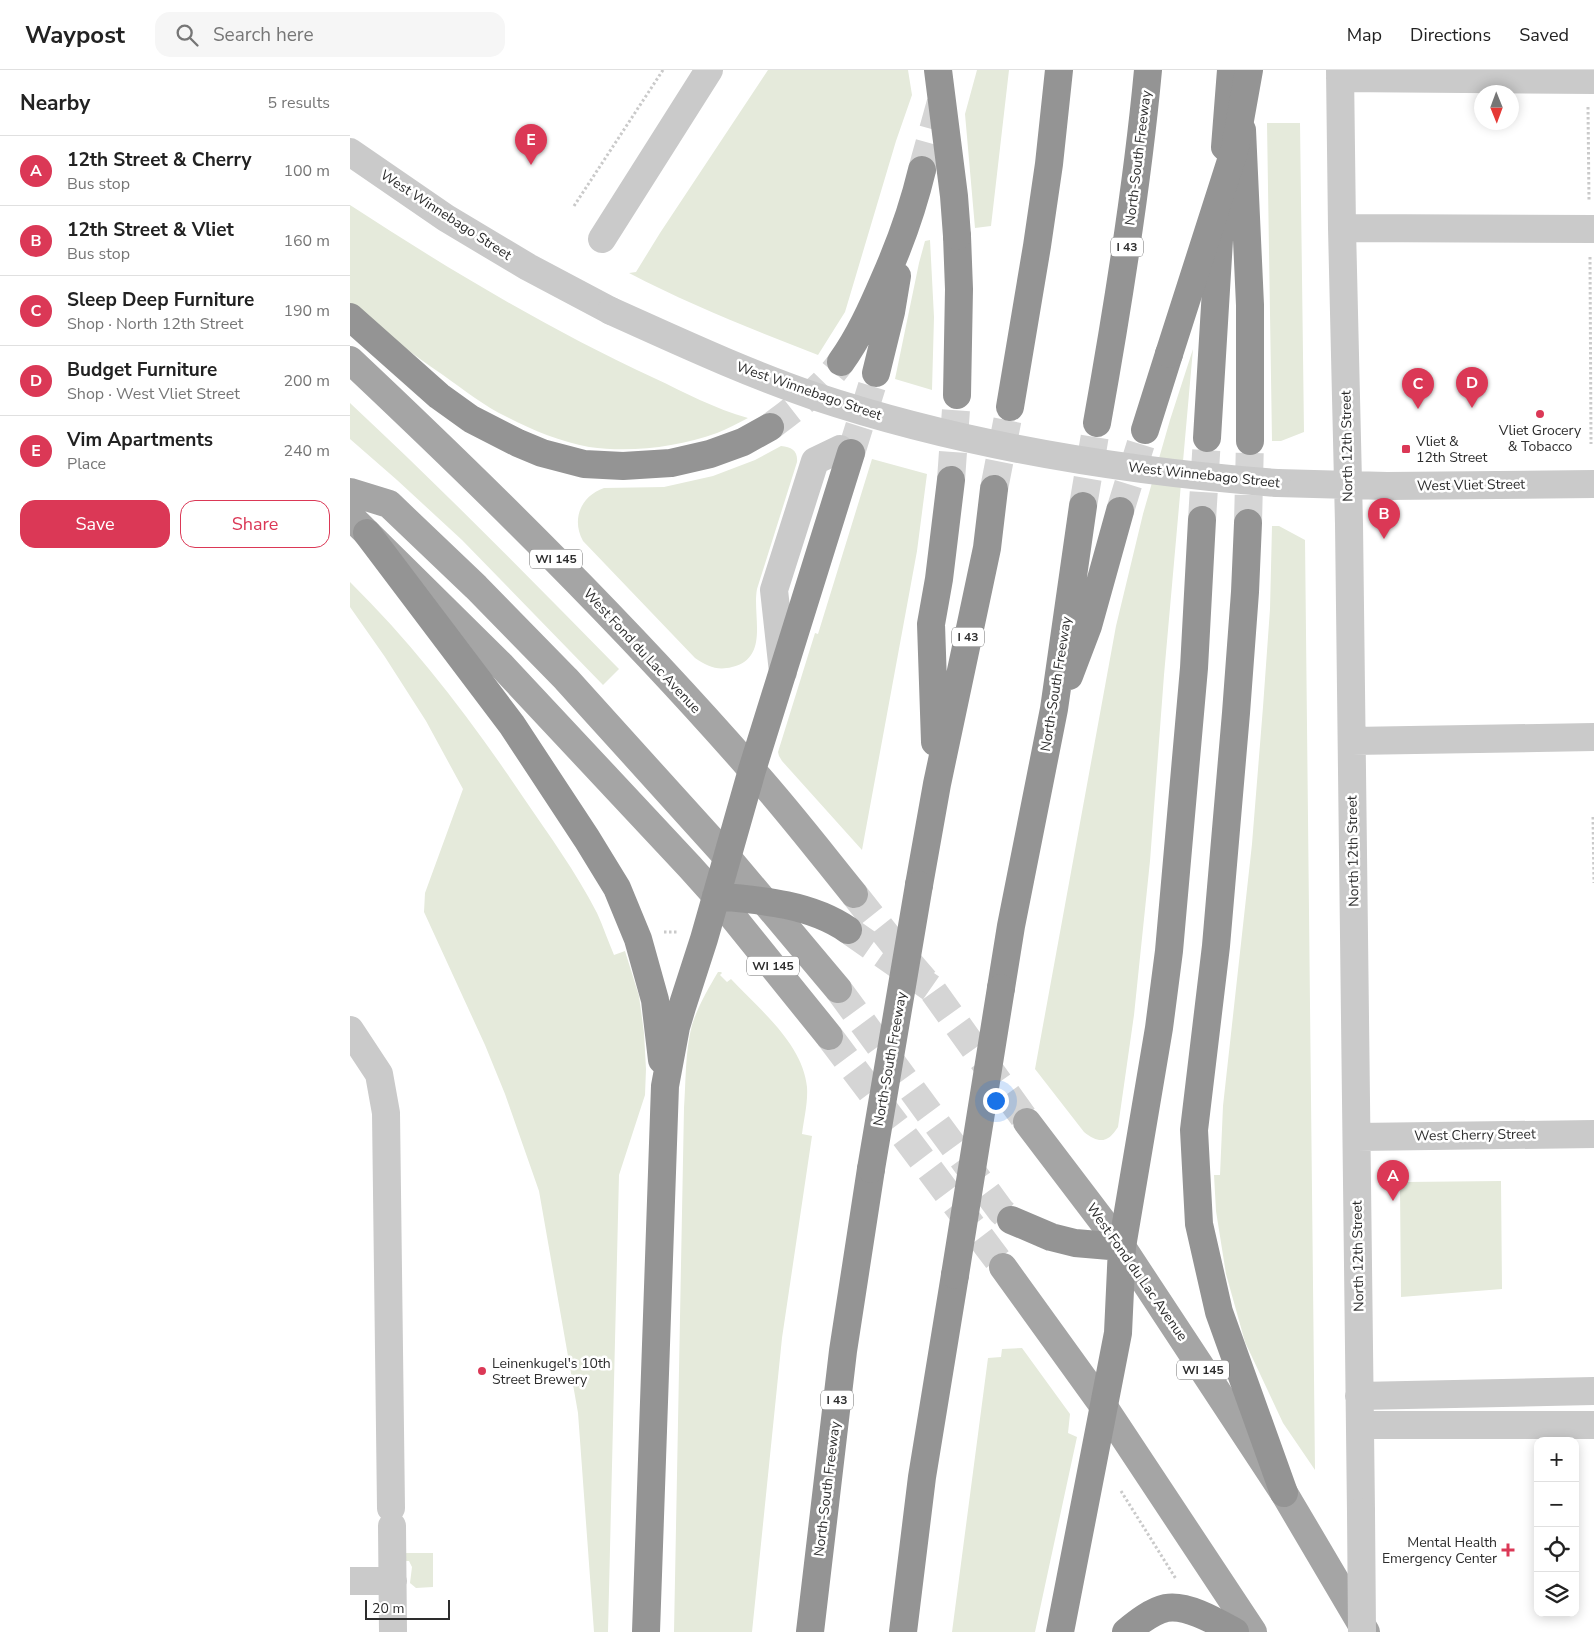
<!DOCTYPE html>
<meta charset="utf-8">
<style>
:root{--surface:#fff;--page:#f6f6f6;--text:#222;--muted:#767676;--line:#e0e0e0;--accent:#db3856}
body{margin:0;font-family:"Nunito Sans",sans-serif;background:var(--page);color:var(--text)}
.controls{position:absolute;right:15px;bottom:15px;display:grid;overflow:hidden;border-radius:10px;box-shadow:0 2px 12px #0003}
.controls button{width:45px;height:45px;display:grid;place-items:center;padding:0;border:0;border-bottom:1px solid var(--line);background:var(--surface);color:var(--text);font:25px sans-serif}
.compass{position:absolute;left:1124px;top:15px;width:45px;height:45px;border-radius:50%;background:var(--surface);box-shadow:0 2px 12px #0003;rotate:179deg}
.scale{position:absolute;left:15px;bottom:12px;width:85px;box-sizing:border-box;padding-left:5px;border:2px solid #2d2d2d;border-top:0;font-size:14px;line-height:18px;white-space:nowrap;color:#2d2d2d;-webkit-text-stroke:4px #fff;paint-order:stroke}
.you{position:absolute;left:645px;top:1030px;width:18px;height:18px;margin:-12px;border:4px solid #fff;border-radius:50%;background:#1a73e8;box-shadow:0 0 0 8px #1a73e833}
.badge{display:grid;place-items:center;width:32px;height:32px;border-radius:50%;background:var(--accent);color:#fff;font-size:16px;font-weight:700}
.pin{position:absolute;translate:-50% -41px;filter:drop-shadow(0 1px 2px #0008)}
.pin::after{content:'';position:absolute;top:26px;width:18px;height:15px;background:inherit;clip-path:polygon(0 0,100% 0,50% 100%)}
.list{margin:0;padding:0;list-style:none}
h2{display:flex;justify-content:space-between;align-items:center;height:65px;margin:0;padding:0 20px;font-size:21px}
h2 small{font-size:16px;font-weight:400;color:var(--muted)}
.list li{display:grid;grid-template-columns:32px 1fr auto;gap:15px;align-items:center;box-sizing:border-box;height:70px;padding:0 20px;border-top:1px solid var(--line)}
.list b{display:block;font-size:19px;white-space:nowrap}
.list p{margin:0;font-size:16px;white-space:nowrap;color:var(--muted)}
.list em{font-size:16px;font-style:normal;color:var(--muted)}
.actions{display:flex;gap:10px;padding:15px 20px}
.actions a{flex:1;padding:11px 0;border:1px solid var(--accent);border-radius:15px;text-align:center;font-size:18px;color:var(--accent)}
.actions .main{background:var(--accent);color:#fff}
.icon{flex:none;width:28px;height:28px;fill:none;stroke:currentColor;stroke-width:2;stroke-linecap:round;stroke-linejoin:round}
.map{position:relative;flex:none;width:1244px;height:1562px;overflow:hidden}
header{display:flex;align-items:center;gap:30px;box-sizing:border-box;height:70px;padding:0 25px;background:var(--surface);border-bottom:1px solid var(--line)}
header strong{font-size:24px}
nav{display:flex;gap:28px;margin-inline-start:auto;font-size:18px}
.search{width:350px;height:45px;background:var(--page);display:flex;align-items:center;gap:12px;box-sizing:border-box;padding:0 18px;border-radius:15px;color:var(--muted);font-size:19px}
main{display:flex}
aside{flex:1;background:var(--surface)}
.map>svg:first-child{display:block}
.green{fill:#e5eadb}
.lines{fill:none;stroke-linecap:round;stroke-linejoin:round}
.major-tunnel{stroke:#d5d5d5;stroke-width:28;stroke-dasharray:28 14;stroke-linecap:butt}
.highway-tunnel{stroke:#d5d5d5;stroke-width:28;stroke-dasharray:28 14;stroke-linecap:butt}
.path{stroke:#cacaca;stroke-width:3;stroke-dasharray:2.5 2.5;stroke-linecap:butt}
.minor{stroke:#cacaca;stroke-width:28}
.major{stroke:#a5a5a5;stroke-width:28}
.highway{stroke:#949494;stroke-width:28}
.minor-bridge{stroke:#cacaca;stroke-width:28}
.highway-bridge{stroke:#949494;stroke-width:28}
.poi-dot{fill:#db3856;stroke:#fff;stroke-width:2}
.labels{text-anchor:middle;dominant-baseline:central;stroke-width:5;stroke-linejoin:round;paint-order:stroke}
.shield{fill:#fff;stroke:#6c6c6c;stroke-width:1}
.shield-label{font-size:12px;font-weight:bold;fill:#2d2d2d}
.street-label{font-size:14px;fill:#2d2d2d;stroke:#fff}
.poi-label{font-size:14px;fill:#2d2d2d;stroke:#fff;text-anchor:start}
</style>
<header>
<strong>Waypost</strong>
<div class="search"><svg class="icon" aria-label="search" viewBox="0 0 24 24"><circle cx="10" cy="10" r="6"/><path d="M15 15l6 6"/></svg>Search here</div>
<nav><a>Map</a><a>Directions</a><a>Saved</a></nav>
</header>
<main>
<aside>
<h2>Nearby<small>5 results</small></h2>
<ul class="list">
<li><span class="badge">A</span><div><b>12th Street &amp; Cherry</b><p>Bus stop</p></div><em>100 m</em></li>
<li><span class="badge">B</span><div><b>12th Street &amp; Vliet</b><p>Bus stop</p></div><em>160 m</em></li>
<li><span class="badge">C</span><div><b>Sleep Deep Furniture</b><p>Shop · North 12th Street</p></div><em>190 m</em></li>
<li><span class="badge">D</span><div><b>Budget Furniture</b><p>Shop · West Vliet Street</p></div><em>200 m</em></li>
<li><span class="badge">E</span><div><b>Vim Apartments</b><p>Place</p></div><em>240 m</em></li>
</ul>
<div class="actions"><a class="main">Save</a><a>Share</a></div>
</aside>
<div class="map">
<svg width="1244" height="1562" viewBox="0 0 1244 1562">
<rect width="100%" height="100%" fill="#fff"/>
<!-- green -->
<path class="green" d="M418,0h140l4,25 -16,46 -48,161 -3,10 -27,43c-64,-25 -128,-50 -189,-82l7,-1 24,-39z
M627,0h32l-18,156 -16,2 -10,-114z
M917,53h33l4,309 -23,9h-9z
M0,135c98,64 198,124 304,173 30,14 61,31 94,40 -10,5 -21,11 -31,15 -40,14 -85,20 -128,14 -28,-5 -57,-17 -82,-30 -23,-11 -43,-27 -64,-42 -32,-22 -64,-46 -93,-72z
M580,170l4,77 -2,73 -37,-11 24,-116 6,-22z
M843,279l-29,326 -14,186 -16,154 -16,112c-10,16 -19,17 -34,5l-49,-63 81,-443 27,-112 27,-94z
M0,333c92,86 181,176 269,266l-16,16 -141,-145 -65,-60 -47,-41z
M431,376c11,1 17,5 16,16l-40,127c-5,26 13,69 -25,78 -15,4 -25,-1 -37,-9l-112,-117c-12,-22 -2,-45 21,-53l60,-1 49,-11 42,-16z
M522,389l55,15 -10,77 -55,299 -80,-89 -3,-5 -1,-4 37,-119 3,1z
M922,456h7l26,14 10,930 -32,-47 -38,-81 -19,-68 -10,-63 -2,-36h6l3,-69 29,-262 11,-137 7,-98z
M0,512c66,65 122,139 173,215 26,38 53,75 74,116 6,13 11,28 17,42l11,-4 14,45 5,37 2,36 -1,26 -26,80 -11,457h-14l-16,-219 -39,-222 -34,-97 -20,-49 -61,-133 1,-19 38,-104 -37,-68 -41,-64 -35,-50z
M368,902h3l1,1 -2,2 7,7 4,-3c28,30 72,65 76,108 1,16 -3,31 -5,47l10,2 -30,202 -30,294h-78l10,-524c2,-27 1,-57 8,-83 6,-19 16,-36 26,-53z
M1151,1111l1,108 -101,8 -1,-111 6,-4z
M672,1278l48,66 -2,19 9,4 -42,195h-83l36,-274 13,-1 1,-8z
M55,1483h28v34l-17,1 -6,-5 2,-16 -3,-6h-3z"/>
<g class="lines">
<!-- major-tunnel -->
<path class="major-tunnel" d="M504,824l45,57 32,37 96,134
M488,919l163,222 10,9
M479,966l174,231"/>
<!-- highway-tunnel -->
<path class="highway-tunnel" d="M572,100l20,-72
M420,357c26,-20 52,-38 71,-65
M501,383l25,-80
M601,410l6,-85
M644,419l16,-82
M733,436l14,-83
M770,441l25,-81
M852,450l5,-82
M898,453l2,-82
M498,860l83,58"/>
<!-- path -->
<path class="path" d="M1238,37l1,94
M224,136l89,-136
M1240,187l1,187
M1243,747l1,66
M314,862h14
M771,1421l55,88"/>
<!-- minor -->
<path class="minor" d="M990,0l2,158 7,296 12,988
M990,8l254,2
M0,82l96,66 82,49 83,44
M992,158l252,1
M252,169l107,-169
M927,413l110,3 207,-2
M433,602l-9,-82 41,-129 25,-12
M1002,671l242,-4
M0,960l29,44 7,39 5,395
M1007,1067l237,-3
M1009,1326l235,-5
M1010,1355h234
M42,1456l1,106
M0,1511h43"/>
<!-- major -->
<path class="major" d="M0,290c139,131 275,265 401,409 36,40 69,83 103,125
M0,422l39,12 87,83 90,92 161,178 111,132
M0,446l152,150 188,201 26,29 113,140
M677,1052l95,125 162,246 82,139
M653,1197l101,140 149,225"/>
<!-- highway -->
<path class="highway" d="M892,60l8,175v136
M875,77l6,-77
M607,166l2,53 -2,106
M0,247l89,79 32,23 47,24 24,10 42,11 39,2 48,-3 39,-9 33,-12 27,-15
M491,292c18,-25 31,-54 43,-82 16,-36 29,-72 38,-110
M526,303l15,-61 6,-36
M660,337l27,-161 12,-82 10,-94
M747,353c21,-117 40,-234 51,-353
M795,360l24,-76
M857,368l14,-231
M898,453l-3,69 -9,121 -20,233 -22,184 5,94 20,88 65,181
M17,463l145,192 75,114 30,49 21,51 17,61 7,60
M719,606l19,-50 32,-115
M585,672l-4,-118 8,-45 12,-99
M569,815l18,-101 50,-236 7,-59
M366,826c44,4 95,8 132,34
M651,918l10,-62 43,-217 29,-203
M661,1150l40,17 24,6 47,4
M296,1562l19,-546 11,-59 6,-20 22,-68 48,-169 99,-317
M460,1562l33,-281 28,-182
M553,1562l19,-155 33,-202
M710,1562l58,-299 4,-86 37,-219 10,-77 25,-283 8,-148
M776,1562c11,-9 26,-21 40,-24 21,-4 51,14 69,24"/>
<!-- minor-bridge -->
<path class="minor-bridge" d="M261,241c67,30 133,61 203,85 150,50 306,75 463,87
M1011,1442l1,120"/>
<!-- highway-bridge -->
<path class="highway-bridge" d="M588,0l16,126 3,40
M819,284l66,-206 14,-78
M521,1099l48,-284
M605,1205l46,-287"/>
</g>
<!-- markers -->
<g class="poi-dot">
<circle cx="1190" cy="344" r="5"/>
<rect x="1051" y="374" width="10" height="10" rx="2.5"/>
<circle cx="132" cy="1301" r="5"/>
<path d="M1155.5 1472.5h5v5h5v5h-5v5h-5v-5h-5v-5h5z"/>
</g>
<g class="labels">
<!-- shield labels -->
<g class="shield">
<rect x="761" y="167.5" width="32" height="19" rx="4"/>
<rect x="180" y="479.5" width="52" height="19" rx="4"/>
<rect x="602" y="557.5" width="32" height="19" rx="4"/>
<rect x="397" y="886.5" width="52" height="19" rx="4"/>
<rect x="827" y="1290.5" width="52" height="19" rx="4"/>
<rect x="471" y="1320.5" width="32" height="19" rx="4"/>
</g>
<g class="shield-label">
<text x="777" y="177">I 43</text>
<text x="206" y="489">WI 145</text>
<text x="618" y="567">I 43</text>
<text x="423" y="896">WI 145</text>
<text x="853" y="1300">WI 145</text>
<text x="487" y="1330">I 43</text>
</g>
<!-- street labels -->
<g class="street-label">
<text transform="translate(788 88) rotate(-83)">North-South Freeway</text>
<text transform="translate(96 145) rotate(33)">West Winnebago Street</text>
<text transform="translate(459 321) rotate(19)">West Winnebago Street</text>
<text transform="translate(997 376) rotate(-91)">North 12th Street</text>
<text transform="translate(854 405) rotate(6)">West Winnebago Street</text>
<text transform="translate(1121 415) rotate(-1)">West Vliet Street</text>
<text transform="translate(292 581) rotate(47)">West Fond du Lac Avenue</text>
<text transform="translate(706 614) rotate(-81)">North-South Freeway</text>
<text transform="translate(1003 781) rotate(-91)">North 12th Street</text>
<text transform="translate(540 989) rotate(-80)">North-South Freeway</text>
<text transform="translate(1125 1065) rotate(-1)">West Cherry Street</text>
<text transform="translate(1008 1186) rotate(-91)">North 12th Street</text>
<text transform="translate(787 1202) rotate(55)">West Fond du Lac Avenue</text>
<text transform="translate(477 1419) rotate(-83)">North-South Freeway</text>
</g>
<!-- poi labels -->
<g class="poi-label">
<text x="1190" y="360" text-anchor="middle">Vliet Grocery<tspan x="1190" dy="16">&amp; Tobacco</tspan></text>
<text x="1066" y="371">Vliet &amp;<tspan x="1066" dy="16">12th Street</tspan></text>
<text x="142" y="1293">Leinenkugel's 10th<tspan x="142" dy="16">Street Brewery</tspan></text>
<text x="1147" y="1472" text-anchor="end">Mental Health<tspan x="1147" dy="16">Emergency Center</tspan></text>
</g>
</g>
</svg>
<div class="controls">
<button>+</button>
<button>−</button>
<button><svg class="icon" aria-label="locate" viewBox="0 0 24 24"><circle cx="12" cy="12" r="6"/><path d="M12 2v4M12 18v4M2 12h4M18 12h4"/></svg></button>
<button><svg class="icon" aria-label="layers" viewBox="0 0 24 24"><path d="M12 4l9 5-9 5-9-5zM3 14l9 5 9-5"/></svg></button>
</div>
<svg class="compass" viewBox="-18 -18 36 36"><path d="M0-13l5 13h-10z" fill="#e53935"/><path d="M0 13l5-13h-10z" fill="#767676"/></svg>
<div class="scale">20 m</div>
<div class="you"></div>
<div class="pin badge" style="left:1043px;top:1131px">A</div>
<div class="pin badge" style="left:1034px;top:469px">B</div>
<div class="pin badge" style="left:1068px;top:339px">C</div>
<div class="pin badge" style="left:1122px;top:338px">D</div>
<div class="pin badge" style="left:181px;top:95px">E</div>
</div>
</main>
